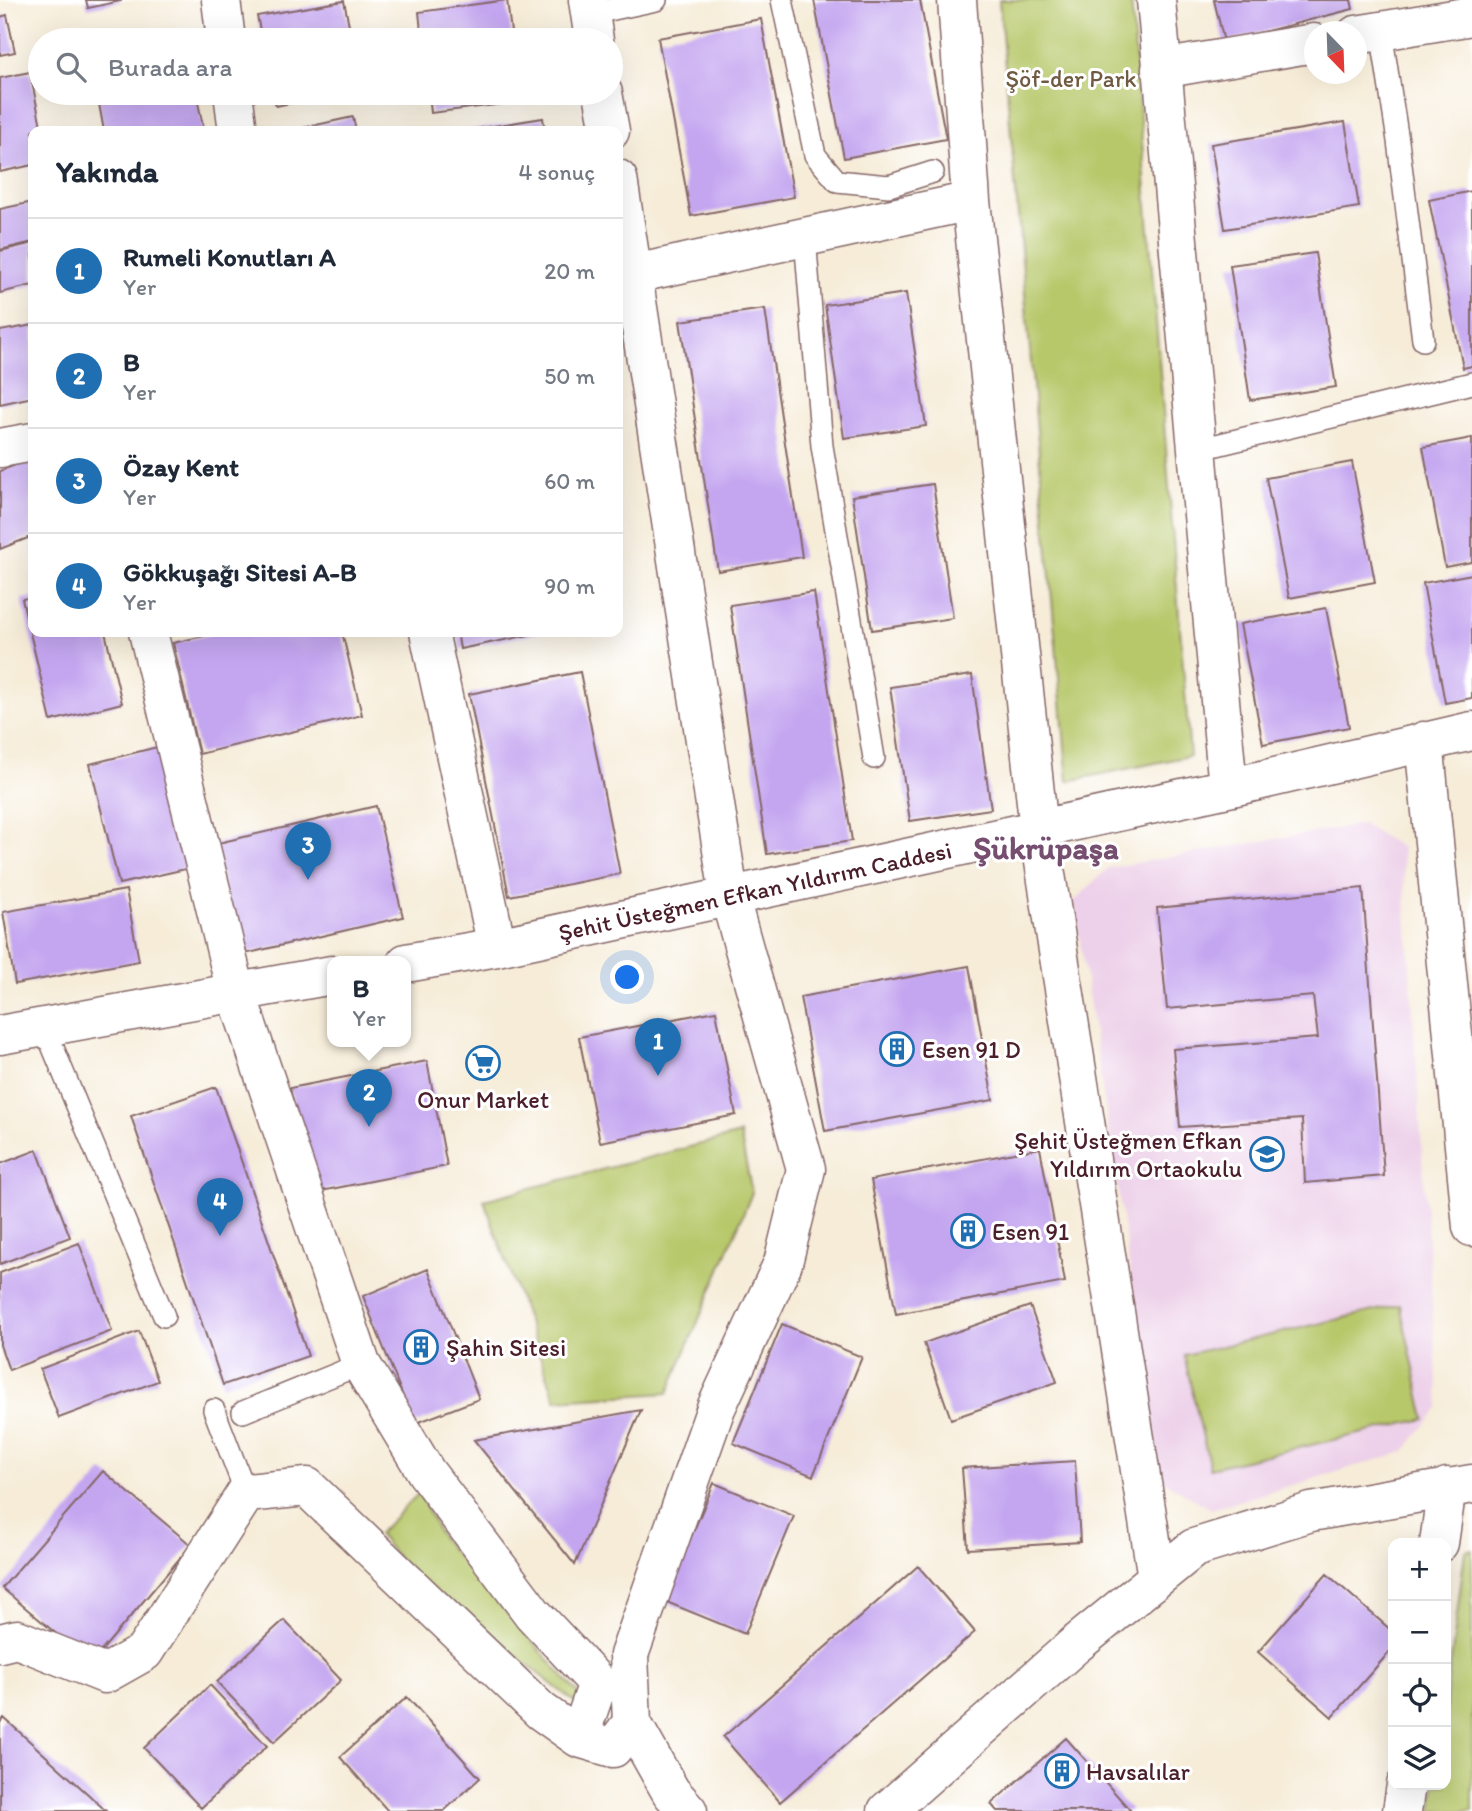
<!DOCTYPE html>
<html lang="tr">
<meta charset="utf-8">
<style>
:root{--surface:#fff;--page:#f6f6f7;--text:#1f2937;--muted:#747a83;--line:#e0e1e3;--accent:#1f6fb2}
body{margin:0;font-family:Itim,sans-serif;background:var(--page);color:var(--text)}
.controls{position:absolute;right:21px;bottom:21px;display:grid;overflow:hidden;border-radius:14px;box-shadow:0 7px 28px #0002}
.controls button{width:63px;height:63px;display:grid;place-items:center;padding:0;border:0;border-bottom:2px solid var(--line);background:var(--surface);color:var(--text);font:35px sans-serif}
.compass{position:absolute;left:1304px;top:21px;width:63px;height:63px;border-radius:50%;background:var(--surface);box-shadow:0 7px 28px #0002;rotate:157deg}
.you{position:absolute;left:628px;top:978px;width:24px;height:24px;margin:-18px;border:5px solid #fff;border-radius:50%;background:#1a73e8;box-shadow:0 0 0 10px #1a73e833}
.badge{display:grid;place-items:center;width:46px;height:46px;border-radius:50%;background:var(--accent);color:#fff;font-size:23px;font-weight:700}
.pin{position:absolute;translate:-50% -58px;filter:drop-shadow(0 2px 4px #0008)}
.pin::after{content:'';position:absolute;top:37px;width:24px;height:21px;background:inherit;clip-path:polygon(0 0,100% 0,50% 100%)}
.popup{position:absolute;left:327px;top:956px;width:84px;height:91px;box-sizing:border-box;display:grid;place-content:center;border-radius:14px;background:var(--surface);filter:drop-shadow(0 2px 5px #0005);font-size:23px;white-space:nowrap;color:var(--muted)}
.popup b{font-size:26px;color:var(--text)}
.popup::after{content:'';position:absolute;left:50%;top:100%;margin-left:-14px;border:14px solid transparent;border-top-color:var(--surface)}
.list{margin:0;padding:0;list-style:none}
h2{display:flex;justify-content:space-between;align-items:center;height:91px;margin:0;padding:0 28px;font-size:30px}
h2 small{font-size:23px;font-weight:400;color:var(--muted)}
.list li{display:grid;grid-template-columns:46px 1fr auto;gap:21px;align-items:center;box-sizing:border-box;height:105px;padding:0 28px;border-top:2px solid var(--line)}
.list b{display:block;font-size:26px;white-space:nowrap}
.list p{margin:0;font-size:23px;white-space:nowrap;color:var(--muted)}
.list em{font-size:23px;font-style:normal;color:var(--muted)}
.icon{flex:none;width:38px;height:38px;fill:none;stroke:currentColor;stroke-width:2;stroke-linecap:round;stroke-linejoin:round}
.map{position:relative;flex:none;width:1472px;height:1811px;overflow:hidden}
.search{position:absolute;background:var(--surface);box-shadow:0 7px 28px #0002;left:28px;top:28px;width:595px;height:77px;display:flex;align-items:center;gap:18px;box-sizing:border-box;padding:0 24px;border-radius:38px;color:var(--muted);font-size:26px}
.panel{position:absolute;background:var(--surface);box-shadow:0 7px 28px #0002;left:28px;top:126px;width:595px;height:511px;border-radius:14px}
.map>svg:first-child{display:block}
.built{fill:#edd0e9}
.green{fill:#b7c86b;stroke:#80744b;stroke-width:2}
.building{fill:#c4a6f0}
.lines{fill:none;stroke-linecap:round;stroke-linejoin:round}
.service-casing{stroke:#866768;stroke-width:24}
.minor-casing{stroke:#866768;stroke-width:41}
.service{stroke:#fff;stroke-width:21}
.minor{stroke:#fff;stroke-width:38}
.labels{text-anchor:middle;dominant-baseline:central;stroke-width:6;stroke-linejoin:round;paint-order:stroke}
.park-label{font-size:24px;fill:#705a41;stroke:#fff}
.street-label{font-size:24px;fill:#4a1f2b;stroke:#fff}
.poi-label{font-size:24px;fill:#4a1f2b;stroke:#fff;text-anchor:start}
.district-label{font-size:32px;font-weight:bold;fill:#754e70;stroke:#fff}
</style>
<div class="map">
<svg width="1472" height="1811" viewBox="0 0 1472 1811">
<rect width="100%" height="100%" fill="#fff"/>
<filter id="ink" filterUnits="userSpaceOnUse"><feTurbulence type="fractalNoise" baseFrequency=".0143" numOctaves="2"/><feDisplacementMap in="SourceGraphic" scale="14" xChannelSelector="R" yChannelSelector="G"/><feConvolveMatrix kernelMatrix="1 2 1 2 8 2 1 2 1" color-interpolation-filters="sRGB"/></filter>
<filter id="wash" filterUnits="userSpaceOnUse"><feTurbulence type="fractalNoise" baseFrequency=".00686" numOctaves="4" result="noise"/><feDisplacementMap in="SourceGraphic" scale="28" xChannelSelector="R" yChannelSelector="G"/><feGaussianBlur stdDeviation="1.57" result="paint"/><feColorMatrix in="noise" values="0 0 0 0 0 0 0 0 0 0 0 0 0 0 0 0 0 1.4 0 .05"/><feComposite in="paint" operator="in"/></filter>
<g filter="url(#wash)">
<rect width="100%" height="100%" fill="#f6ecd8"/>
<!-- built -->
<path class="built" d="M1362,824l40,24 37,559 -35,45 -193,57 -49,-29 -88,-579 34,-33z"/>
<!-- green -->
<path class="green" d="M999,0h132l59,756 -122,25z
M740,1134l12,59 -84,200 -112,7 -72,-200z
M1400,1305l25,114 -215,49 -26,-113z
M419,1493l23,46 142,161 -7,4 -166,-130 -33,-40z
M1472,1549v262h-40l3,-26h11v-85l19,-149z"/>
<g id="blocks">
<!-- building -->
<path class="building" d="M86,0h35v1l-33,7z
M507,0l5,40h-90l-3,-28z
M814,0h106l26,139 -102,19z
M1214,0h137l2,9 -129,33z
M344,1l8,39h-90l-5,-24z
M7,15l8,37 -15,3v-38z
M761,19l33,178 -103,19 -33,-178z
M30,72l12,59h-9v34l-33,7v-94z
M97,93h99l8,38h-100z
M273,93h61v1l-58,12z
M429,93h90l1,9 -89,11z
M353,117l3,14h-63v-1z
M543,118l2,13h-77v-1z
M1345,122l14,85 -134,22 -14,-85z
M1472,191v175l-9,2 -34,-168z
M33,202v40l-33,8v-41z
M33,243v42l-33,8v-42z
M1315,253l21,134 -86,13 -20,-135z
M906,293l20,133 -82,12 -19,-133z
M765,309l37,248 -84,14 -38,-250z
M33,325v72l-33,7v-73z
M1472,438v124l-27,5 -22,-120z
M33,458v78l-33,13v-78z
M1352,462l23,120 -86,16 -23,-120z
M933,484l20,134 -81,12 -20,-134z
M1472,574v124l-27,5 -22,-120z
M814,592l38,249 -85,13 -37,-249z
M33,597v35h72l17,71 -71,18 -29,-122z
M1326,608l23,119 -86,17 -23,-120z
M221,632h121l20,83 -163,39 -26,-111z
M457,632h82v1l-79,16z
M580,672l40,202 -111,22 -40,-202z
M972,675l19,134 -81,12 -20,-134z
M161,746l29,122 -71,16 -29,-120z
M376,806l27,111 -163,38 -26,-111z
M1363,888l21,288 -79,7 -3,-64 -122,8 -7,-78 145,-11 -5,-42 -146,13 -10,-101z
M126,890l13,71 -124,23 -12,-72z
M969,966l24,134 -168,31 -25,-134z
M716,1011l20,104 -136,27 -21,-105z
M427,1061l20,105 -136,27 -21,-105z
M216,1087l92,269 -85,29 -92,-269z
M1040,1148l25,134 -169,32 -25,-134z
M37,1150l33,87 -70,27v-100z
M79,1243l33,88 -103,39 -9,-25v-72z
M428,1269l51,130 -65,25 -51,-128z
M1030,1306l27,76 -106,37 -27,-76z
M782,1324l80,33 -49,119 -80,-33z
M139,1331l19,50 -99,37 -19,-49z
M641,1410l-66,155 -101,-125z
M1075,1461l5,81 -112,7 -6,-81z
M103,1471l88,74 -100,118 -89,-75z
M714,1483l80,33 -49,118 -81,-33z
M918,1566l57,66 -195,170 -57,-65z
M1327,1574l66,58v16l-61,69 -74,-65z
M284,1620l57,60 -67,62 -57,-60z
M210,1685l57,61 -66,62 -57,-60z
M407,1697l73,81 -36,33h-56l-48,-54z
M4,1718l85,77 17,16h-106v-88z
M1066,1738l65,73h-134l-6,-7z"/>
</g>
</g>
<g filter="url(#ink)">
<use href="#blocks" fill-opacity="0" stroke="#866768" stroke-width="2"/>
<g class="lines">
<!-- service casing -->
<g class="service-casing">
<path id="service" d="M782,0l33,155 22,26 52,5 44,-14
M590,14l66,-14
M1381,31l17,110 25,199
M805,237l17,209 52,312
M1196,450l276,-67
M44,1026l120,290
M214,1410l32,83
M243,1412l118,-48"/>
</g>
<!-- minor casing -->
<g class="minor-casing">
<path id="minor" d="M221,0l5,40
M588,0l6,40
M957,0l14,201 68,629 118,748
M1156,0l72,788
M1356,35l116,-19
M1161,69l153,-26
M233,93l5,38
M603,93l7,38
M618,179l111,716 77,274 -23,94 -67,145 -87,247 3,68 39,69 17,19
M634,274l337,-73
M0,448l33,-6
M148,632l88,360 125,372 65,108 107,142 65,69 -19,55
M429,632l68,315
M1424,741l48,486
M406,963l91,-16 731,-159 244,-57
M0,1035l332,-60
M1439,1543l8,-56
M0,1643l17,-4 88,35 39,-22 102,-159 61,-6 234,224 38,27 34,10 19,-25
M887,1811l188,-166 119,-97 117,-36 161,-28
M1402,1811l4,-26"/>
</g>
<!-- service -->
<use href="#service" class="service"/>
<!-- minor -->
<use href="#minor" class="minor"/>
</g>
</g>
<!-- icons -->
<defs>
<g id="building-ring" transform="scale(1.75)"><circle r="9.5" fill="#fff" stroke="#1f6fb2" stroke-width="1.5"/><path d="M-4-6H4V6H1V3H-1V6H-4ZM-2.5-4.3h1.7v1.8h-1.7ZM.8-4.3h1.7v1.8H.8ZM-2.5-1h1.7V.8h-1.7ZM.8-1h1.7V.8H.8Z" fill="#1f6fb2"/></g>
<g id="supermarket-ring" transform="scale(1.75)"><circle r="9.5" fill="#fff" stroke="#1f6fb2" stroke-width="1.5"/><path d="M-6-5.5h2.5l.6 2H6L4.5 2H-2.5L-4.4-4H-6ZM-1.5 3.2a1.3 1.3 0 1 0 .1 0ZM3 3.2a1.3 1.3 0 1 0 .1 0Z" fill="#1f6fb2"/></g>
<g id="school-ring" transform="scale(1.75)"><circle r="9.5" fill="#fff" stroke="#1f6fb2" stroke-width="1.5"/><path d="M0-5L7-2L0 1L-7-2ZM-4 1L0 2.5L4 1V4Q0 6-4 4Z" fill="#1f6fb2"/></g>
</defs>
<g fill-rule="evenodd">
<use href="#building-ring" x="897" y="1049"/>
<use href="#supermarket-ring" x="483" y="1063"/>
<use href="#school-ring" x="1267" y="1154"/>
<use href="#building-ring" x="968" y="1231"/>
<use href="#building-ring" x="421" y="1347"/>
<use href="#building-ring" x="1062" y="1771"/>
</g>
<g class="labels">
<!-- park labels -->
<g class="park-label">
<text x="1071" y="78">Şöf-der Park</text>
</g>
<!-- street labels -->
<g class="street-label">
<text transform="translate(755 891) rotate(-12)">Şehit Üsteğmen Efkan Yıldırım Caddesi</text>
</g>
<!-- poi labels -->
<g class="poi-label">
<text x="922" y="1049">Esen 91 D</text>
<text x="483" y="1099" text-anchor="middle">Onur Market</text>
<text x="1242" y="1140" text-anchor="end">Şehit Üsteğmen Efkan<tspan x="1242" dy="28">Yıldırım Ortaokulu</tspan></text>
<text x="992" y="1231">Esen 91</text>
<text x="446" y="1347">Şahin Sitesi</text>
<text x="1086" y="1771">Havsalılar</text>
</g>
<!-- district labels -->
<g class="district-label">
<text x="1046" y="848">Şükrüpaşa</text>
</g>
</g>
</svg>
<div class="controls">
<button>+</button>
<button>−</button>
<button><svg class="icon" aria-label="locate" viewBox="0 0 24 24"><circle cx="12" cy="12" r="6"/><path d="M12 2v4M12 18v4M2 12h4M18 12h4"/></svg></button>
<button><svg class="icon" aria-label="layers" viewBox="0 0 24 24"><path d="M12 4l9 5-9 5-9-5zM3 14l9 5 9-5"/></svg></button>
</div>
<svg class="compass" viewBox="-18 -18 36 36"><path d="M0-13l5 13h-10z" fill="#e53935"/><path d="M0 13l5-13h-10z" fill="#747a83"/></svg>
<div class="you"></div>
<div class="pin badge" style="left:658px;top:1076px">1</div>
<div class="pin badge" style="left:369px;top:1127px">2</div>
<div class="popup"><b>B</b>Yer</div>
<div class="pin badge" style="left:308px;top:880px">3</div>
<div class="pin badge" style="left:220px;top:1236px">4</div>
<div class="search"><svg class="icon" aria-label="search" viewBox="0 0 24 24"><circle cx="10" cy="10" r="6"/><path d="M15 15l6 6"/></svg>Burada ara</div>
<section class="panel">
<h2>Yakında<small>4 sonuç</small></h2>
<ul class="list">
<li><span class="badge">1</span><div><b>Rumeli Konutları A</b><p>Yer</p></div><em>20 m</em></li>
<li><span class="badge">2</span><div><b>B</b><p>Yer</p></div><em>50 m</em></li>
<li><span class="badge">3</span><div><b>Özay Kent</b><p>Yer</p></div><em>60 m</em></li>
<li><span class="badge">4</span><div><b>Gökkuşağı Sitesi A-B</b><p>Yer</p></div><em>90 m</em></li>
</ul>
</section>
</div>
